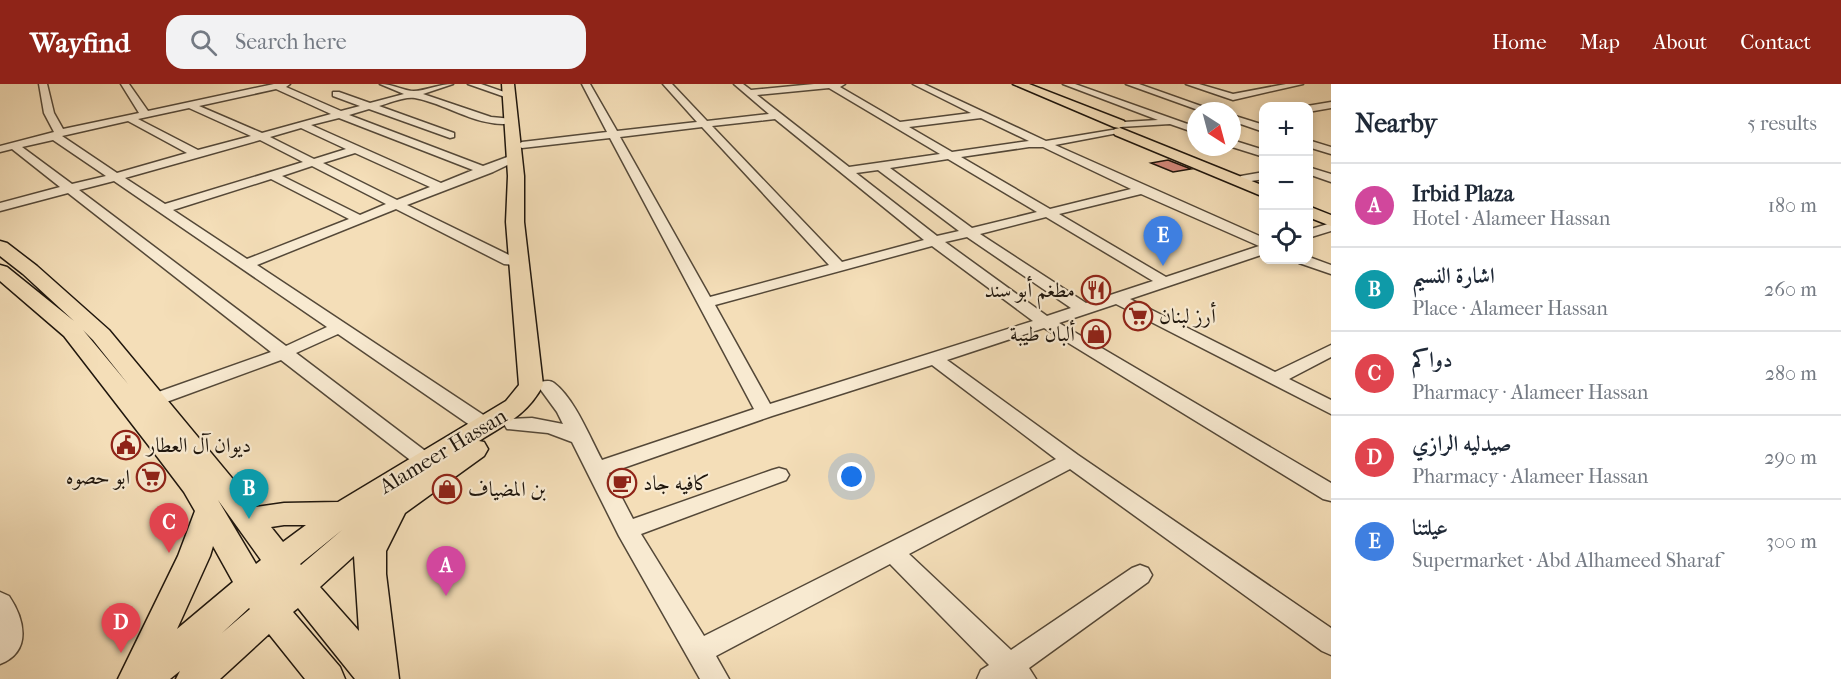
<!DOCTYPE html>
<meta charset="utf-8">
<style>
:root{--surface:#fff;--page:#f2f2f3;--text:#1f2937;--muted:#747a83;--line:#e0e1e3;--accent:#8f2418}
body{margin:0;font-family:"IM FELL French Canon",Amiri,serif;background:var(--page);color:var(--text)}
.controls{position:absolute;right:18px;top:18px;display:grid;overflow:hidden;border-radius:12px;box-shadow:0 3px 9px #0003}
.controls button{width:54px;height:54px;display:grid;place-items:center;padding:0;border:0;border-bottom:2px solid var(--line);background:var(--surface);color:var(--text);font:30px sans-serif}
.compass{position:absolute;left:1187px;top:18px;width:54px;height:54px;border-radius:50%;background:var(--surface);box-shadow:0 3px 9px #0003;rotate:144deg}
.you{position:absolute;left:852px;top:393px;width:21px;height:21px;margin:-15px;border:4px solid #fff;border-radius:50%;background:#1a73e8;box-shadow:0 0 0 9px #1a73e833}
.badge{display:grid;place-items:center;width:39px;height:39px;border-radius:50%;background:var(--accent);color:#fff;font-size:20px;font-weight:700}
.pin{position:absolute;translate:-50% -50px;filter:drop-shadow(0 2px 3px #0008)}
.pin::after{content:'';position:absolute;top:32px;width:21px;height:18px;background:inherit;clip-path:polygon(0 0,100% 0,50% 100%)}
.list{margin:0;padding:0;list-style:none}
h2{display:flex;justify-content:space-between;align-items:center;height:78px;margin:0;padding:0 24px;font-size:26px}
h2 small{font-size:20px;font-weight:400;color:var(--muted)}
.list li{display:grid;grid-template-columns:39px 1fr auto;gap:18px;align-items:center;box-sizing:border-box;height:84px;padding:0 24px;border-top:2px solid var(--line)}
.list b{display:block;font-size:22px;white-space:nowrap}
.list p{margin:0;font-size:20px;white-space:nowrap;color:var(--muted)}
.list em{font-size:20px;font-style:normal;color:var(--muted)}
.icon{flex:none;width:33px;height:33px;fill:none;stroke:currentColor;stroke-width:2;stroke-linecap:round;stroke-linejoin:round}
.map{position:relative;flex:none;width:1331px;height:595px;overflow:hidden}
header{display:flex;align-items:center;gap:36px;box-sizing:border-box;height:84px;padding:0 30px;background:var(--accent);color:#fff}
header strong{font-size:28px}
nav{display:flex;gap:33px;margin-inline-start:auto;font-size:21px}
.search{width:420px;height:54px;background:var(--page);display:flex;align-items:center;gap:15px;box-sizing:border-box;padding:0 21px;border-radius:18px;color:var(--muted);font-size:22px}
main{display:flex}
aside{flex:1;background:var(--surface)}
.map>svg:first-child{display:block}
.building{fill:#d3897b;stroke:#1f160d;stroke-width:1.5}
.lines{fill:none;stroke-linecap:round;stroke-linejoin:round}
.minor-casing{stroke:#544838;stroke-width:3}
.major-casing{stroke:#1f160d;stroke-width:3}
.minor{fill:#f8ead1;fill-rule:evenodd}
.major{fill:#f4deb8;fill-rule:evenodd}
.labels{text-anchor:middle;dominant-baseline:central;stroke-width:4.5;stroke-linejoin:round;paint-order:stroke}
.poi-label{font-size:21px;fill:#1f160d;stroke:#f8ead1;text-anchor:start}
.street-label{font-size:21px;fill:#1f160d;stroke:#f8ead1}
</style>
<header>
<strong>Wayfind</strong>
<div class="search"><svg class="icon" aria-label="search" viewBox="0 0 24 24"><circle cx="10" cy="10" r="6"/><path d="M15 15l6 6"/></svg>Search here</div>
<nav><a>Home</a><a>Map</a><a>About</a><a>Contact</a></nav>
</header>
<main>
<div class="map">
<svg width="1331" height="595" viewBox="0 0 1331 595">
<rect width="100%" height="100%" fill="#f4deb8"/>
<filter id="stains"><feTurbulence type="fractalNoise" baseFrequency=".00333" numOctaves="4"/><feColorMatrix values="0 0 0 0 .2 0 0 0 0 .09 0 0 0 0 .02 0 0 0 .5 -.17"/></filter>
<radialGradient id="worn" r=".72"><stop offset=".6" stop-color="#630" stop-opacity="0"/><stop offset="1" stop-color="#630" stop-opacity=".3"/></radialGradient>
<!-- building -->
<path class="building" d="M1168,76l23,9 -18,3 -22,-9z"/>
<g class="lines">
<!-- minor casing -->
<g class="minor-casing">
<path id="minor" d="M39,0h8l7,29 9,16 76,-16 -18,-29h8l19,27 126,-27h16l-4,3 55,24 19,-5 -27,-10v-4h6l31,11 34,-9 -24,-10c13,0 24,7 34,7 11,0 25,-7 39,-7l-30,10 68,23 23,2v4c-35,6 -66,-19 -99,-25 -10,-2 -26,5 -36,8l75,27v4l-4,1 -81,-29 -20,6 134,51 27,-10h8v4l-25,12 -86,33 106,52 12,3 2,3 -2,3 -21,-2 -108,-55 -139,56 234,155 3,5 -3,5 -7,1 -7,-1 -139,-96 -42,19 136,103 3,5 -3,5 -7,2 -7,-2 -137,-106 -120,44h-14l-2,-4 2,-4 124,-44 -203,-159 -68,18v-8l60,-16 -48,-38 -12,3v-6l54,-14 -10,-19zM276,5l55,25 -69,19 -63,-27zM189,24l62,28 -53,14 -60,-31zM339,34l134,52 -32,13 -130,-58zM128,37l59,32 -70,20 -55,-37zM301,44l45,21 -32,10 -44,-22zM53,56l53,36 -34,8 -50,-37zM260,56l43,22 -138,42 -40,-26zM355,69l75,34 -33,13 -74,-37zM312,82l74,38 -26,11 -78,-39zM271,95l78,40 -102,40 -74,-49zM114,97l213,146 -41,19 -207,-156z
M468,0h13l32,11 -5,3z
M582,0h8l27,47 80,-9 -34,-38h9l35,37 62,-7 -35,-30h9l8,6 63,-6h31l-5,3 60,35 71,-9 -58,-29h11l122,57 72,-12v4l-63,12 209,93v16l-134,45 145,73 56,-27v12l-42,22 42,21v14l-215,-110 -57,19 272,160v18l-8,-2 -279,-171 -97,32 131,95 253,173v27l-9,-4 -252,-182 -161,85 102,96 121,-82 8,-3 8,3 4,7 -4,7 -119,86 7,11h-59l4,-9 8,-5 -99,-101 -174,92 13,23h-29l-81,-143 -47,-94 -24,-9 -41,-4 -3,-5 3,-5 25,-1 31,6 -6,-12 -19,-26 3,-4c4,-1 9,-2 13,1 21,16 36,55 48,77l152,-51 -144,-271 -88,10 -5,-3 5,-3 85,-10zM829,4l111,66 -91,13 -92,-72zM981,34l48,23 -77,11 -43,-25zM775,35l149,121 -82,22 -130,-136zM702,43l127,138 -119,32 -90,-160zM1029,63h14l88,42 -81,20 -89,-52zM948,75l89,53 -65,16 -82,-60zM878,86l81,61 -22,5 -81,-63zM1141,110l118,52 -93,31 -107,-63zM1046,133l107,64 -67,22 -106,-69zM967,153l104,71 -24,8 -102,-74zM932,162l101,75 -263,83 -55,-99zM932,281l124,94 -352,177 -63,-102 145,-54 3,-5 -3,-5 -7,-2 -7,2 -139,49 -24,-46 163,-57z
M1063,0h12l121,43v6l-26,-9 -50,3 -1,-2 5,-3 34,-2z
M1126,0h13l76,27h-14z
M1186,0h13l34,10 53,-10h17l-70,16z
M1331,18v6l-23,4v-6h-1z
M1232,31l32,10v7l-32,-11z
M1232,56l32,10v7l-32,-10z
M1308,56l23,7v7l-23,-7z
M1308,83l23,7v8l-23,-8z
M1264,88v7l-19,3 -6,-4 2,-2z
M1331,139v8l-23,7v-8z
M1309,173l22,8v9l-32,-11 -2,-3h11z
M0,508l9,4c15,22 24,55 -9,68z"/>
</g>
<!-- major casing -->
<g class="major-casing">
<path id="major" d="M502,0h12l10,92v46l19,163c-15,29 -37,39 -64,56l5,1 4,7 -4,7 -79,57 -19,38v23l13,105h-44l-57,-71 -5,4 47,55 5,12h-40l-36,-45 -49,45h-44l4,-8 -10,8h-52l60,-123 17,-45 -11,-19 -25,-33 -95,-123 -64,-55v-16l7,2 67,54 -51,-47 -23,-18v-15l7,2 30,23 72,64 147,177 28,-4 54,-1 168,-101 13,-16 -13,-163 2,-46zM83,246l10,10 35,44zM218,416l43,60 -5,4zM284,441h22l-23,17 -12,-15zM342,446l-41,35 -1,-1zM213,462l20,36 -56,47 33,-73zM354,472l5,75 -39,-44zM249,524l1,1 -28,24z
M1013,0h16l95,37 2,3 -7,4 -5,-1z
M1120,44l144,58v11l-149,-62 -2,-3 2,-3z
M1308,122l23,9v11l-23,-9z"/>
</g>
<!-- minor -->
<use href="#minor" class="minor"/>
<!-- major -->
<use href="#major" class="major"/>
</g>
<!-- icons -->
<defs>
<g id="restaurant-ring" transform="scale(1.5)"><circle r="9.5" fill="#f8ead1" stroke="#8f2418" stroke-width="1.5"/><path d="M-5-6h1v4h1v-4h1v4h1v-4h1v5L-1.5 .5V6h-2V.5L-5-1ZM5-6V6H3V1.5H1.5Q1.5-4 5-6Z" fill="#8f2418"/></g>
<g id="supermarket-ring" transform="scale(1.5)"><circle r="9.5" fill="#f8ead1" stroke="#8f2418" stroke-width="1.5"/><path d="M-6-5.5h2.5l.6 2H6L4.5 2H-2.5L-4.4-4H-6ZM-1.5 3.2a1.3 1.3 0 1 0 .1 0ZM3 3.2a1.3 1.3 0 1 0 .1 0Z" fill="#8f2418"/></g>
<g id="shop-ring" transform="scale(1.5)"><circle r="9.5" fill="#f8ead1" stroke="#8f2418" stroke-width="1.5"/><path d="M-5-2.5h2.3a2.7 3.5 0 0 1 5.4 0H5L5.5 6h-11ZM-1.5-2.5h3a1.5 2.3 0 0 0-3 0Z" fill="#8f2418"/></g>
<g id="civic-ring" transform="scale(1.5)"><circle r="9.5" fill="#f8ead1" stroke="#8f2418" stroke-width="1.5"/><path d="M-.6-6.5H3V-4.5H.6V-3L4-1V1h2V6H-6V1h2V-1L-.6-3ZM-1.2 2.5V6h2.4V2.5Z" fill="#8f2418"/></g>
<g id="cafe-ring" transform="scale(1.5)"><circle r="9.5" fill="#f8ead1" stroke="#8f2418" stroke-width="1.5"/><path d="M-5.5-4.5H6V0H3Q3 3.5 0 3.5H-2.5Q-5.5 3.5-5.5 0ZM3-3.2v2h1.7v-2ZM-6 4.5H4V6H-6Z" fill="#8f2418"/></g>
</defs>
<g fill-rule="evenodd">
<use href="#restaurant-ring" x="1096" y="206"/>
<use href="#supermarket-ring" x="1138" y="232"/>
<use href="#shop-ring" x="1096" y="250"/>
<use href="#civic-ring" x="126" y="361"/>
<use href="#supermarket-ring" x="151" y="393"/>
<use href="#cafe-ring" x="622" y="399"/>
<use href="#shop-ring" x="447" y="405"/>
</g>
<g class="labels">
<!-- poi labels -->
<g class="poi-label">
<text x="1075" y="206" text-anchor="end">مطغم أبو سند</text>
<text x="1159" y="232">أرز لبنان</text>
<text x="1075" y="250" text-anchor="end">ألبان طيبة</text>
<text x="147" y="361">ديوان آل العطار</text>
<text x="130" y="393" text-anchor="end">ابو حصوه</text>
<text x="643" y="399">كافيه جاد</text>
<text x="468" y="405">بن المضياف</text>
</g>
<!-- street labels -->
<g class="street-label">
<text transform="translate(443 367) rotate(-31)">Alameer Hassan</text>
</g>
</g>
<rect width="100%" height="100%" filter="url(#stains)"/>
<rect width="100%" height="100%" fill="url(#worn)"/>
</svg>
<div class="controls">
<button>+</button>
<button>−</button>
<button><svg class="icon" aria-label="locate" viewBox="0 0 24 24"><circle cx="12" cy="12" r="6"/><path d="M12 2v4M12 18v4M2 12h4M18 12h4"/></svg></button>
</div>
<svg class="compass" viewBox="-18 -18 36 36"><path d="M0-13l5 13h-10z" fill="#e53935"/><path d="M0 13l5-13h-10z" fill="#747a83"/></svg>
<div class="you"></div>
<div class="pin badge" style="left:446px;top:512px;background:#d1479c">A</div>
<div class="pin badge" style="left:249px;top:435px;background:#0f9aa8">B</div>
<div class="pin badge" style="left:169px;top:469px;background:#e0444e">C</div>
<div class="pin badge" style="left:121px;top:569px;background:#e0444e">D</div>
<div class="pin badge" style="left:1163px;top:182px;background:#3f7fe0">E</div>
</div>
<aside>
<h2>Nearby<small>5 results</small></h2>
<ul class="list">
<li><span class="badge" style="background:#d1479c">A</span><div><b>Irbid Plaza</b><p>Hotel · Alameer Hassan</p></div><em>180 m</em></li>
<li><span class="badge" style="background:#0f9aa8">B</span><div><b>اشارة النسيم</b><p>Place · Alameer Hassan</p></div><em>260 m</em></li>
<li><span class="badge" style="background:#e0444e">C</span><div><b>دواكم</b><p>Pharmacy · Alameer Hassan</p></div><em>280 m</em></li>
<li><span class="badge" style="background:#e0444e">D</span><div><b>صيدليه الرازي</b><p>Pharmacy · Alameer Hassan</p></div><em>290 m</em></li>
<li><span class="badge" style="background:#3f7fe0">E</span><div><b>عيلتنا</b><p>Supermarket · Abd Alhameed Sharaf</p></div><em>300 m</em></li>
</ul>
</aside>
</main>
